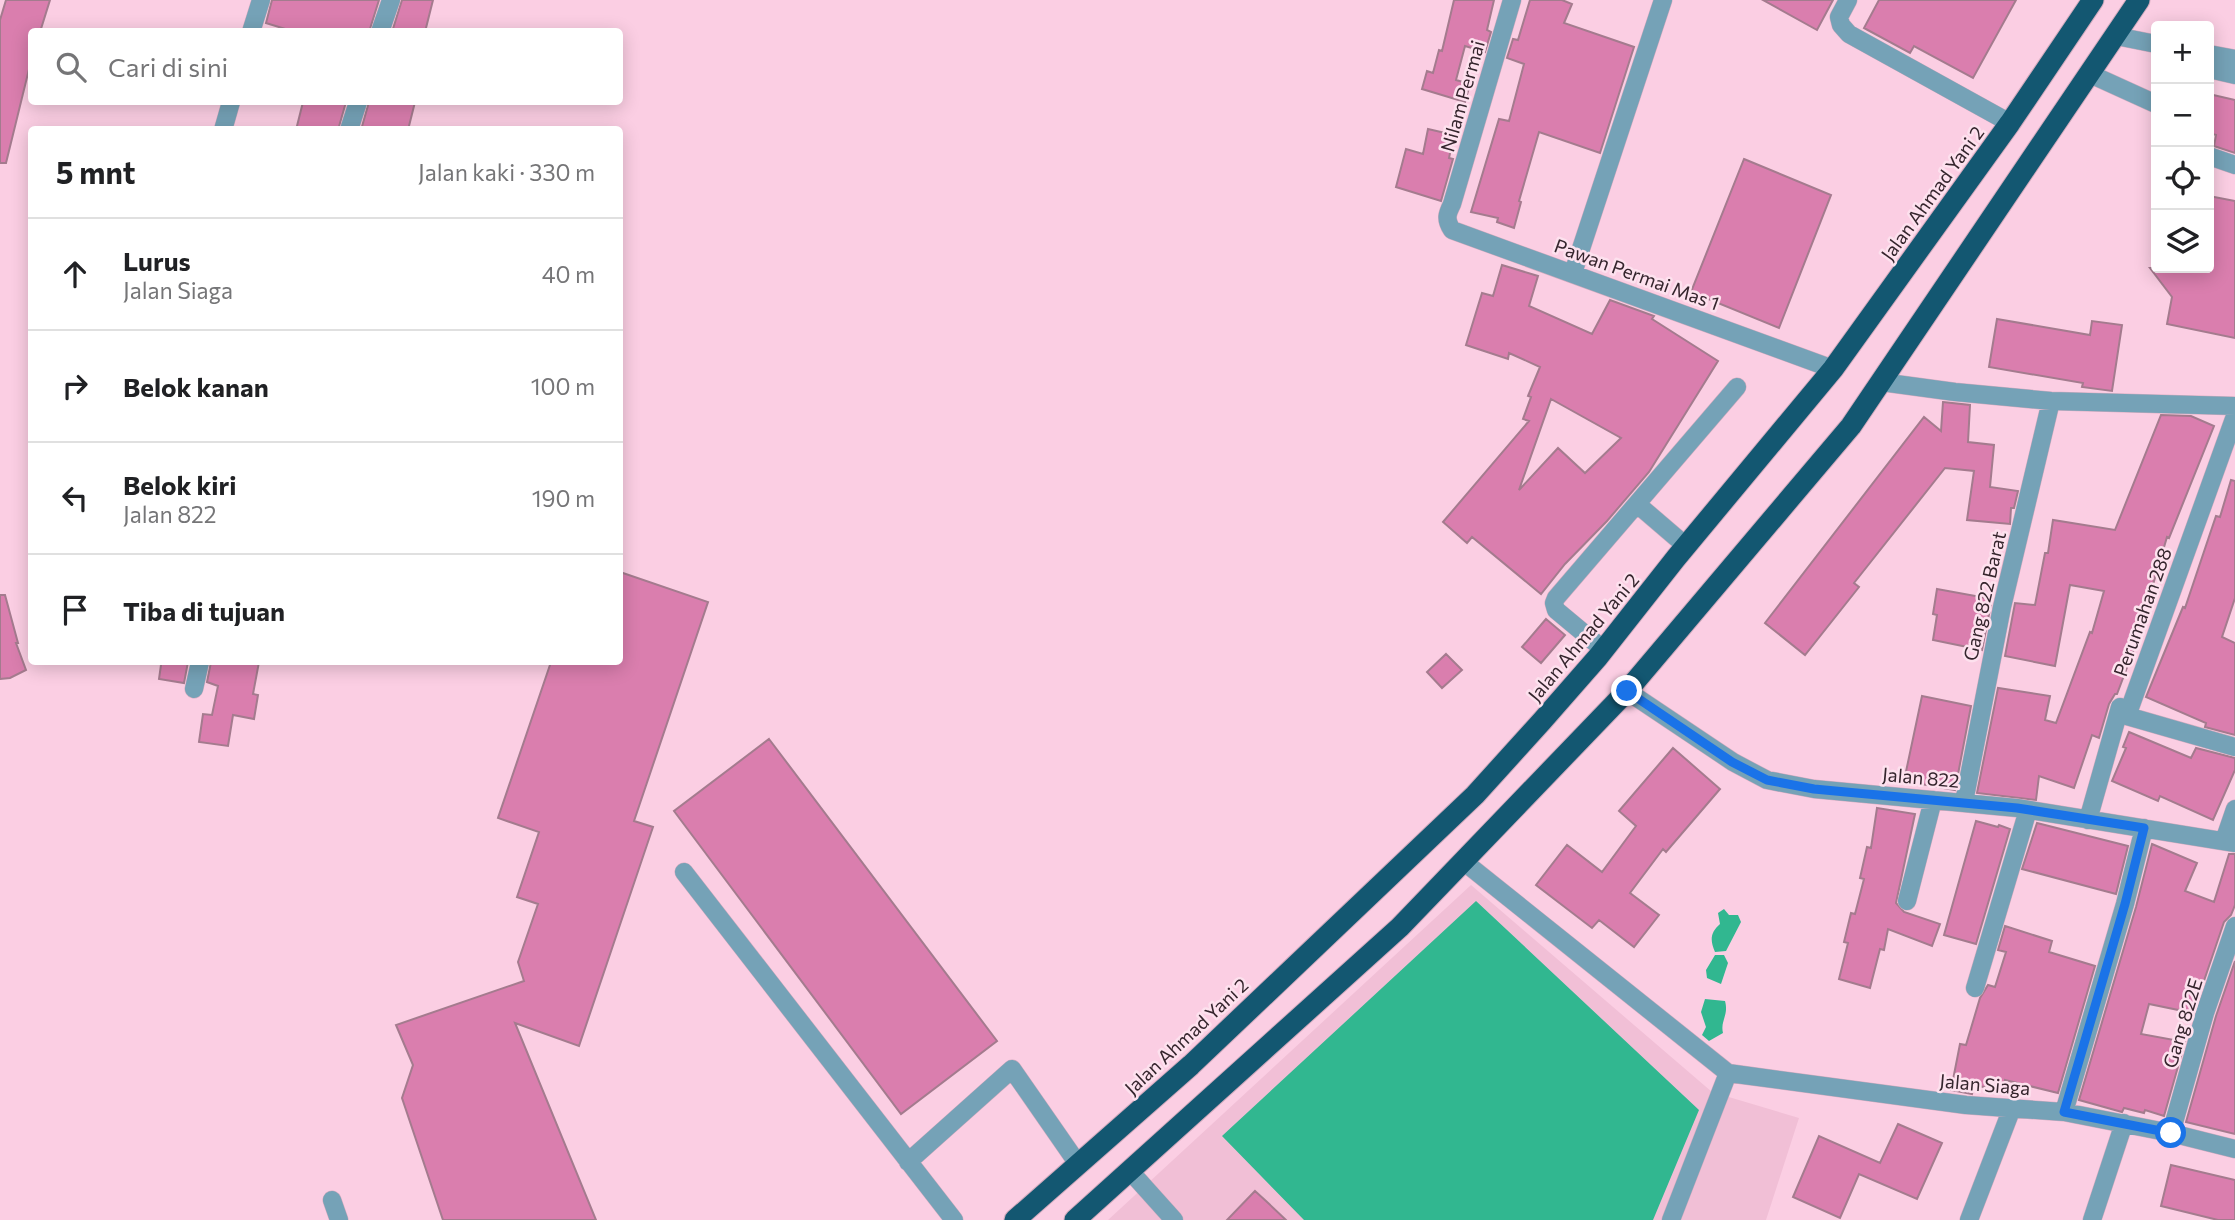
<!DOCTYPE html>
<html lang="id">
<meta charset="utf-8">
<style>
:root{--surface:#fff;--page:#f6f6f6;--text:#202124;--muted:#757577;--line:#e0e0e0}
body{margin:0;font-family:Commissioner,sans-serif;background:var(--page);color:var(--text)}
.controls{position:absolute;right:21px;top:21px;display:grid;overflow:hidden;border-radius:7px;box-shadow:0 4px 18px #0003}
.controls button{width:63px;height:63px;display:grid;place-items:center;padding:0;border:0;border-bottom:2px solid var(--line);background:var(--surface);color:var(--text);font:35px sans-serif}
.stop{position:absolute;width:21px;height:21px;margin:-16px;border:5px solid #1a73e8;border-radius:50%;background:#fff}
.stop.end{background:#1a73e8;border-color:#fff;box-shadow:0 2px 7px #0008}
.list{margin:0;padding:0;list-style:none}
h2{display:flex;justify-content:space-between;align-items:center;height:91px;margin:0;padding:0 28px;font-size:30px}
h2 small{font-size:23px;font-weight:400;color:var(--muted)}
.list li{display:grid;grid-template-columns:46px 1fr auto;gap:21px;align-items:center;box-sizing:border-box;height:112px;padding:0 28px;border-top:2px solid var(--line)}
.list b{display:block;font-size:26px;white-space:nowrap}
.list p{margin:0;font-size:23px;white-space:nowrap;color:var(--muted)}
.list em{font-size:23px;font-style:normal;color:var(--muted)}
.icon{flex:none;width:38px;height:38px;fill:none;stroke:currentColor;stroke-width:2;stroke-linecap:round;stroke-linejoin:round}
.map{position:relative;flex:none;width:2235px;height:1220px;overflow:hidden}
.search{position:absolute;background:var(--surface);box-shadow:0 4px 18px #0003;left:28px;top:28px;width:595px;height:77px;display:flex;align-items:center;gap:18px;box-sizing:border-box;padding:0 24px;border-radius:7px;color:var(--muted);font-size:26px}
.panel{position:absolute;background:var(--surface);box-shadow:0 4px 18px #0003;left:28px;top:126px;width:595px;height:539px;border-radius:7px}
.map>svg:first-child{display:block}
.built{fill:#f1bfd6}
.water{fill:#31b790}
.building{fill:#da7eae;stroke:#a47b8e;stroke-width:2;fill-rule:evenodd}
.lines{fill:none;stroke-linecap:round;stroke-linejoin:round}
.minor-casing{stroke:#d3acbf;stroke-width:19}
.highway-casing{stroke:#d3acbf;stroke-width:23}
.minor{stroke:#75a2b7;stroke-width:18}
.highway{stroke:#135771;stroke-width:21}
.route{stroke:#1a73e8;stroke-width:9}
.labels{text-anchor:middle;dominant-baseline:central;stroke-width:5;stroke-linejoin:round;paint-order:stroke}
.street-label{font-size:19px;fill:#35252d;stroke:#fde1ee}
</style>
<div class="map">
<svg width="2235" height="1220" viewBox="0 0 2235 1220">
<rect width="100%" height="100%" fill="#fbcee3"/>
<!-- built -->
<path class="built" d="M1471,885l241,207 87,26 -33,102h-658z"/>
<!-- water -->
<path class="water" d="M1476,901l223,209 -46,110h-349l-82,-84z
M1724,909l5,6h9l3,7 -15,29 -11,1c-5,-12 -5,-19 5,-28l-2,-11z
M1715,955h9l4,8 -7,21 -14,-6 -1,-8z
M1705,999l20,2c4,14 -5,20 -2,32l-14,8 -7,-6 4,-8 -5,-15z"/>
<!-- building -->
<path class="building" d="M6,0h44l-10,32h-8v25l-26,106h-6v-143z
M272,0h107l-10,32h-74l-29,-9z
M402,0h31l-8,32h-33z
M1454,0h40l-7,30 4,2 -6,20 -20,-6 -9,34 14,4 -5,18 -43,-13 5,-18 6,2 6,-23 3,1z
M1530,0h32l10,4 -8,19 70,24 -34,106 -61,-21 -20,69 2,1 -7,26 -17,-6 1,-4 -27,-6 28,-93 10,2 15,-57 -17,-6 6,-19 5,1z
M1763,0h70l-16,30z
M1879,0h137l-43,78 -59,-32 -4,7 -46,-25z
M2209,94l26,6v53l-21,-7 2,-11 -7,-2z
M303,102h43l-8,28h-42z
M369,102h46l-7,28h-47z
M1428,129l26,6 -5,23 4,1 -12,42 -45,-14 10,-38 17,5z
M1744,159l87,36 -52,133 -88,-36z
M2209,196l26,5v137l-68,-14 5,-27 -22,-29h59z
M1502,265l36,11 -9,30 63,28 18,-34 44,16 -2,3 66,42 -69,111 -42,49 -42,43 -24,30 -69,-57 -5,6 -24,-21 86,-101 -6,-2 8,-22 -3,-1 12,-29 -31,-14 -1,6 -42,-14 16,-52 11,3zM1551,399l70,39 -36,35 -27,-25 -39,42z
M1997,319l93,16 2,-14 30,4 -10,66 -30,-4 1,-4 -94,-16z
M1943,402l27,3 -2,37 26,3 -4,42 28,4 -4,17h-3l-1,16 -43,-4 7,-49 -29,-3 -91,115 5,4 -54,68 -40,-32 159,-206 17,14z
M2161,415l30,1 23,10 -45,112 -2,-1 -33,112 -17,45h-2l-6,10 -10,34 -7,-3 -18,53 -35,-12 -3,24 -59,-7 21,-105 52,8 -5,24 11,3 34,-91 2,1 12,-42 -34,-6 -15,81 -50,-10 10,-53 20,2 10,-52h3l5,-33 62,10z
M2231,480l4,1v117l-13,39 13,6v92l-30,-8 1,-4 -60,-26 37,-90 2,1 31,-92 4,1z
M620,572l88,30 -74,219 19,6 -74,219 -64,-23 81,197h-153l-41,-122 11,-33 -17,-40 128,-44 -6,-19 20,-58 -21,-7 22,-65 -41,-14 53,-156h69z
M1937,589l55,10 -10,51 -49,-10 4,-25 -4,-1z
M0,595h5l13,48h-2l10,27 -16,8 -10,1z
M1546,619l19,16 -24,28 -19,-16z
M1446,654l16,16 -20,18 -15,-16z
M158,662h30l-4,21 -25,-4 2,-14z
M211,662h48l-6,32 5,1 -4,24 -21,-4 -5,31 -29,-4 4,-28 9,1 6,-29 -11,-4z
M1922,696l49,10 -16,84 -51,-9z
M2129,732l62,26 5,-10 39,10v12l-22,50 -53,-24 -2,5 -46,-20 14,-33 -3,-1z
M769,739l228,302 -96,73 -227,-303z
M1673,748l47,41 -54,63 -3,-3 -33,44 29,22 -25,32 -35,-27 -7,8 -56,-43 31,-40 35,27 34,-46 -17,-15z
M1877,808l38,6 -19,89 8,9 36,12 -8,22 -44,-17 -4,21 -4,-1 -10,39 -31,-9 9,-36 -4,-1 7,-29 4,1 9,-35 -4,-1 7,-31 4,1z
M1976,821l22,6 1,-2 11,4 -34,115 -32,-9z
M2037,823l91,23 -12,48 -94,-25z
M2152,844l45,19 -12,28 29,11 15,-48h6v51l-4,10 -7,7 -31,91 -44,-9 -8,30 44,8 -21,74 -19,-6 -1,3 -20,-5 -2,4 -43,-12 57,-193z
M2005,926l47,15 -3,11 46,14 -37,127 -53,-13 -2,11 -29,-6 -2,9 -21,-4 9,-46 6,1 14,-47 8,-13 7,2 11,-35 -8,-2z
M2235,961v173l-49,-12 30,-106z
M1898,1124l44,19 -25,56 -58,-25 -19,44 -47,-21 26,-61 61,27z
M2171,1165l64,15v40h-17l-57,-14z
M1255,1191l11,10 20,19h-59z"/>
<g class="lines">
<!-- minor casing -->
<g class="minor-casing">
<path id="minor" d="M1512,0l-60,204c-5,10 -7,15 0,26l381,139
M1848,0l-9,17 2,8 8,9 161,89
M251,32l10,-32
M380,32l11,-32
M2116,36l40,8
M2209,54l26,5
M2209,69l26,6
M2090,74l66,30
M223,130l8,-28
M349,130l9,-28
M2209,156l26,9
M1573,273l90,-273
M1881,382l74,10 96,9 184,5
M2235,416l-108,300 108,31
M1637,504l49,42
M1604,650l-48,-40 -2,-7 2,-5 181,-211
M194,689l6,-27
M1627,691l106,71 34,18 47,9 203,19 218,35
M1964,802l38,-195 49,-206
M2088,820l32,-113
M2224,841l11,-32
M1463,861l265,212
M684,872l270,348
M1907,901l26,-101
M1975,988l53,-178
M1728,1073l238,32 98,7 107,21 64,16
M2064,1112l61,-208 19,-76
M2171,1133l34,-120 30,-87
M908,1162l104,-93 66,95
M1130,1171l44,49
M332,1200l7,20
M1671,1220l57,-147
M1969,1220l43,-112
M2092,1220l32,-97"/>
</g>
<!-- highway casing -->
<g class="highway-casing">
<path id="highway" d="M1015,1220l176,-155 284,-270 67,-74 56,-64 78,-99 157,-189 177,-246 83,-123
M1075,1220l325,-293 227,-236 224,-265 288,-426"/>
</g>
<!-- minor -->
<use href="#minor" class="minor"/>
<!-- highway -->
<use href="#highway" class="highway"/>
</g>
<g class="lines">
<!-- route -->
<path class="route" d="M1627,691l105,71 35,18 47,9 203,19 127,20 -19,76 -61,208 107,21"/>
</g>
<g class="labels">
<!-- street labels -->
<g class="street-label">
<text transform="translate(1462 96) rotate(-74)">Nilam Permai</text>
<text transform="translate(1932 193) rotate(-54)">Jalan Ahmad Yani 2</text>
<text transform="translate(1637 274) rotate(20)">Pawan Permai Mas 1</text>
<text transform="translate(1984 596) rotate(-77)">Gang 822 Barat</text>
<text transform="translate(2142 612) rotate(-70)">Perumahan 288</text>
<text transform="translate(1583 637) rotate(-50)">Jalan Ahmad Yani 2</text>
<text transform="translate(1921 777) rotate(5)">Jalan 822</text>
<text transform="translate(2182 1023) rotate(-73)">Gang 822E</text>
<text transform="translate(1186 1036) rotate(-43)">Jalan Ahmad Yani 2</text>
<text transform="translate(1985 1084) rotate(5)">Jalan Siaga</text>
</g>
</g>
</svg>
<div class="controls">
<button>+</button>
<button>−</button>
<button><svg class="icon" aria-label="locate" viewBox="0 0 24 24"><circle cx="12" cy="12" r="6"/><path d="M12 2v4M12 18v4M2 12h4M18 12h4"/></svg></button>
<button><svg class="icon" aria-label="layers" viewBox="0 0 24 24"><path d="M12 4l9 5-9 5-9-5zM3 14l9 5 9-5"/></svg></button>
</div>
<div class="stop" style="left:2171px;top:1133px"></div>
<div class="stop end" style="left:1627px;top:691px"></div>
<div class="search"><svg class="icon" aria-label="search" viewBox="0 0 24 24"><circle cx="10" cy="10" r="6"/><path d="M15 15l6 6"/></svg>Cari di sini</div>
<section class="panel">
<h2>5 mnt<small>Jalan kaki · 330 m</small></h2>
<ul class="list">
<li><svg class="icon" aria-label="ahead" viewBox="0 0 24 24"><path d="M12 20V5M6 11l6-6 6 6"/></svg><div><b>Lurus</b><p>Jalan Siaga</p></div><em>40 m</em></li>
<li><svg class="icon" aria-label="right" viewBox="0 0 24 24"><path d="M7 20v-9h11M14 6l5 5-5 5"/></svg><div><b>Belok kanan</b></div><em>100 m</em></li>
<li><svg class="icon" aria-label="left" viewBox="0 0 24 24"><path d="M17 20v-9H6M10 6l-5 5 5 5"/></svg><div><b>Belok kiri</b><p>Jalan 822</p></div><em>190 m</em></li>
<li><svg class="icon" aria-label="arrive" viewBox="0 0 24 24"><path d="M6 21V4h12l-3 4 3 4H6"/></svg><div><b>Tiba di tujuan</b></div></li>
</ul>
</section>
</div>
